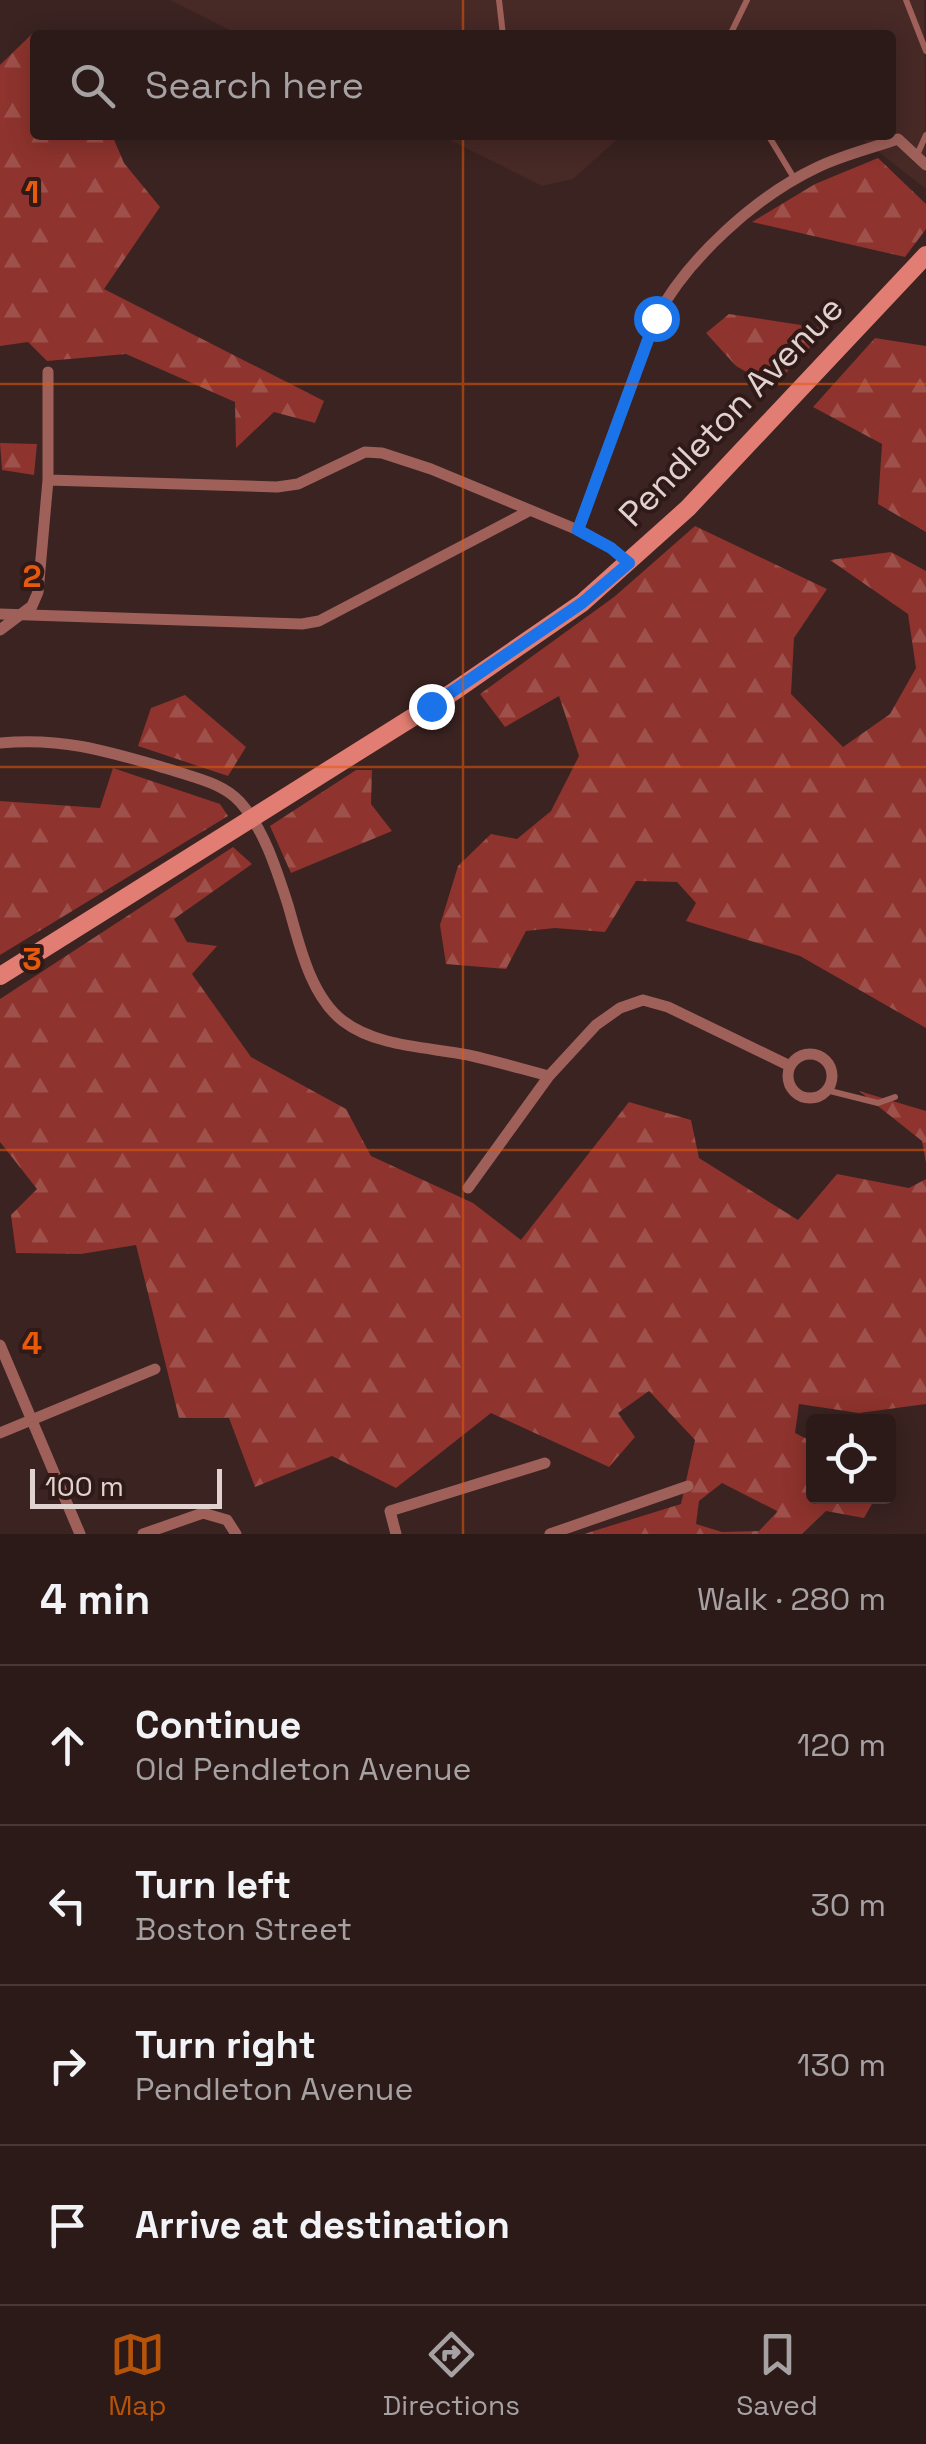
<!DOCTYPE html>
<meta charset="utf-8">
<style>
:root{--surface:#2c1a19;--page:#342322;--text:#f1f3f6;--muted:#a6a1a2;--line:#483838;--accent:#b45309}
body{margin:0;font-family:"Space Grotesk",sans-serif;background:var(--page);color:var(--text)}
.controls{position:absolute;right:30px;bottom:30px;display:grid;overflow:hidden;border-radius:10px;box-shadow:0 5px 25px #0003}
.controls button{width:90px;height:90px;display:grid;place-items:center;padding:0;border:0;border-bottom:2px solid var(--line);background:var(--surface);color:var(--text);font:50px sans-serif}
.scale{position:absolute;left:30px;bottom:25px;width:192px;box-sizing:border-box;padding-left:10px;border:5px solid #e1d1cf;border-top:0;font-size:28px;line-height:35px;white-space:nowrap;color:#e1d1cf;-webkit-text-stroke:8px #2f1a17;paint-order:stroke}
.stop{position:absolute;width:30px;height:30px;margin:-22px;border:8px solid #1a73e8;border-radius:50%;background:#fff}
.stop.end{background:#1a73e8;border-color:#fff;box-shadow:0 2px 10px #0008}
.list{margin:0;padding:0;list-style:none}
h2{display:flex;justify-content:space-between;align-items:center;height:130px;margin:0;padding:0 40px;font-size:42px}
h2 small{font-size:32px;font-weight:400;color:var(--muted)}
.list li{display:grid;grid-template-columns:65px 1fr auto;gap:30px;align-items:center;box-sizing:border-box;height:160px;padding:0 40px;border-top:2px solid var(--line)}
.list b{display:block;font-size:38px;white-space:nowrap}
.list p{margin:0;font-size:32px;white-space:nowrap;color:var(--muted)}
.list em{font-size:32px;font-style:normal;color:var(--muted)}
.icon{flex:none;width:55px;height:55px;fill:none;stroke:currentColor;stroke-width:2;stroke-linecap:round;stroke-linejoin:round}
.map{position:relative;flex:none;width:926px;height:1534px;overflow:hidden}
.search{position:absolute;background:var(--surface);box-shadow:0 5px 25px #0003;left:30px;right:30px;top:30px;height:110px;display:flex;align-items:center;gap:25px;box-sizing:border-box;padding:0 35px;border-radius:10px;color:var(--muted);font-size:38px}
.sheet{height:770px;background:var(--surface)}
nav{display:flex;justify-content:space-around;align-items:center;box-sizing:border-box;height:140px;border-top:2px solid var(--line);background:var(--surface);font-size:28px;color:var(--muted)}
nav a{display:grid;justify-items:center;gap:5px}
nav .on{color:var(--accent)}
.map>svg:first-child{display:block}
.built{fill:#472926}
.forest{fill:url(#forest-firs);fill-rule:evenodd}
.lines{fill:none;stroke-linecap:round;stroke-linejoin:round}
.lane{stroke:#9f6059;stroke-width:6}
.street{stroke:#9f6059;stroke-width:11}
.secondary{stroke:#e17d72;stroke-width:18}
.route{stroke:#1a73e8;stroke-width:12}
.grid{fill:none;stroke:#e8590c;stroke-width:2.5;stroke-opacity:0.55}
.labels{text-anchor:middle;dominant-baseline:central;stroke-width:8;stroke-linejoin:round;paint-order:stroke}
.street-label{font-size:35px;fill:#e1d1cf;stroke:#2f1a17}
.grid-label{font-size:32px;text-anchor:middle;font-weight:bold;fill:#e8590c;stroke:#2f1a17;stroke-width:8;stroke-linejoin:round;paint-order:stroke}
</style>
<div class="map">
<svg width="926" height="1534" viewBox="0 0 926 1534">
<defs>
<pattern id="forest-firs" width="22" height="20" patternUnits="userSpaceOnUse" patternTransform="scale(2.5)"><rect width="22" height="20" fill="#8e332d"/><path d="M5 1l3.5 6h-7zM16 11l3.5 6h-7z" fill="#9e504a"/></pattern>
</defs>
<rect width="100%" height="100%" fill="#3a2321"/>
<!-- built -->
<path class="built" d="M170,0h754l2,189 -69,-54h34v-100h-651z
M440,135h182l-49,44 -31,7z"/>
<!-- forest -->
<path class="forest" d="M33,33l2,102h77l12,28 36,44 -56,82 220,112 -9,22 -41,-11 -38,36 -1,-46 -109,-48 -79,7 -19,-19 -28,4v-281z
M878,158l48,46v25l-21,28 -153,-35 63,-38z
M729,314l98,15 -54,58 -37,-21 -30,-33z
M875,338l51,8v186l-48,-28 4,-60 -69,-37z
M0,443l37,1 -3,31 -32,-5z
M695,526l132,63 -33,49 -3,56 52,53 47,-33 26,-46 -8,-54 -78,-54 61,-8 35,19v457l-126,-72 -114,-35 10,-18 -19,-21 -41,-1 -31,51 -50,-4 -29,3 -20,38 -60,-5 -6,-39 18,-59 33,-32 26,5 34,-28 28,-55 -20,-60 -54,31 -25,-33 134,-97z
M185,695l61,52 -18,29 -90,-30 13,-38z
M113,768l107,36 8,12 -228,139v-154l100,7z
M356,770h16l-1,34 21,27 -101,42 -21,-47z
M233,847l19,17 -78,55 13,23 30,4 -25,28 59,83 95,52 25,47 102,47 48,37 108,-138 62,18 8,38 99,62 39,-46 72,14 17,-9v225l-67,9 -60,-9 -4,29 18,9 1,54 62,1 -12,21 -38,-7 -24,23h-218l97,-30 14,-64 -46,-49 -31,22 17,24 -26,30 -118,-54 -95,75 -64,-32 -77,31 -26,-69h-50l-43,-173 -55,9 -65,-1 -5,-38 26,-26 -37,-47v-143zM722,1483l55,28v1l-18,19 -37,1 -26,-8 3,-23z
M859,1091l67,20v52l-4,-22z"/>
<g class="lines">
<!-- lane -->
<path class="lane" d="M499,0l4,35
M906,0l20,51
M730,35l17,-35
M768,135l26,43
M917,155l9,-20
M826,1090l52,13 17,-6"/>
<!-- street -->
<path class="street" d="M48,480l229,7 21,-3 67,-32 17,1 49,16 147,61 33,18 18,15
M578,530l78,-212c31,-59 100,-122 162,-151 25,-12 54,-19 80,-28l28,26
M0,614l302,10 17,-3 208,-109
M0,630l32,-24 6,-14 10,-112v-108
M0,743c65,-6 110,9 172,27 23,8 51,13 68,32 24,27 37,69 48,103 11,38 22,91 55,116 34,26 85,26 125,34 27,6 54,14 81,21l47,-51 24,-17 23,-8 25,7 122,59
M788 1076a22 22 0 1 1 44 0a22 22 0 1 1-44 0Z
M468,1188l81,-112
M0,1345l80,189
M0,1433l155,-64
M143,1534l60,-21 24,7 9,14
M396,1534l-6,-23 155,-48
M550,1534l138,-48"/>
<!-- secondary -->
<path class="secondary" d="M0,976l453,-284 129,-89 106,-95 238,-253"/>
</g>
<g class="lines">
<!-- route -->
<path class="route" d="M431,706l151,-103 47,-40 -18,-15 -33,-18 78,-212"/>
</g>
<!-- grid -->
<path class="grid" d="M463,0v35M463,135v1399M0,384h926M0,767h926M0,1150h926"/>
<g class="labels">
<!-- street labels -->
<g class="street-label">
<text transform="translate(731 411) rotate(-46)">Pendleton Avenue</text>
</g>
</g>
<g class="grid-label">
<text x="32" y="203">1</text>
<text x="32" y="587">2</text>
<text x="32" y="970">3</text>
<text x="32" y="1354">4</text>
</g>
</svg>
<div class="controls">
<button><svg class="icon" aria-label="locate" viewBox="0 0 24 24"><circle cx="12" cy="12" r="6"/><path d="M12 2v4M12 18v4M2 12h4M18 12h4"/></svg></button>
</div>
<div class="scale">100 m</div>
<div class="stop" style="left:656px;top:318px"></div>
<div class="stop end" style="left:431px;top:706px"></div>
<div class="search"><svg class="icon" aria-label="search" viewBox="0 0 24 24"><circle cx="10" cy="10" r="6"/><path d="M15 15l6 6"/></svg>Search here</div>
</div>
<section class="sheet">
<h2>4 min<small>Walk · 280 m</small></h2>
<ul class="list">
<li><svg class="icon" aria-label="ahead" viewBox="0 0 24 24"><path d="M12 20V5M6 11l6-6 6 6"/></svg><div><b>Continue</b><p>Old Pendleton Avenue</p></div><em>120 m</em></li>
<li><svg class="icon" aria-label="left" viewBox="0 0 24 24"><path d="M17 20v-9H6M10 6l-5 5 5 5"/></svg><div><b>Turn left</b><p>Boston Street</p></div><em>30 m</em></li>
<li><svg class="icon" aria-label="right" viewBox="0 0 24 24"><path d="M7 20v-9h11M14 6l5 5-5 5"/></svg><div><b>Turn right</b><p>Pendleton Avenue</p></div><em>130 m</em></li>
<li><svg class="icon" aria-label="arrive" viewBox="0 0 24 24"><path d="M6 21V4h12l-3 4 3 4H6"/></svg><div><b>Arrive at destination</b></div></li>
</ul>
</section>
<nav>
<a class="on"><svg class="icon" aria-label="map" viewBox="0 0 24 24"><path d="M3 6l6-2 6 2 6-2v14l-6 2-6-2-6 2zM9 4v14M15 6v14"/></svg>Map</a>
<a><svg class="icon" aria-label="directions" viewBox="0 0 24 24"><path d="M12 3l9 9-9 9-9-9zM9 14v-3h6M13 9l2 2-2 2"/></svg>Directions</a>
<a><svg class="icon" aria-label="saved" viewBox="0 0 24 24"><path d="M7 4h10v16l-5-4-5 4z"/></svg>Saved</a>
</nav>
